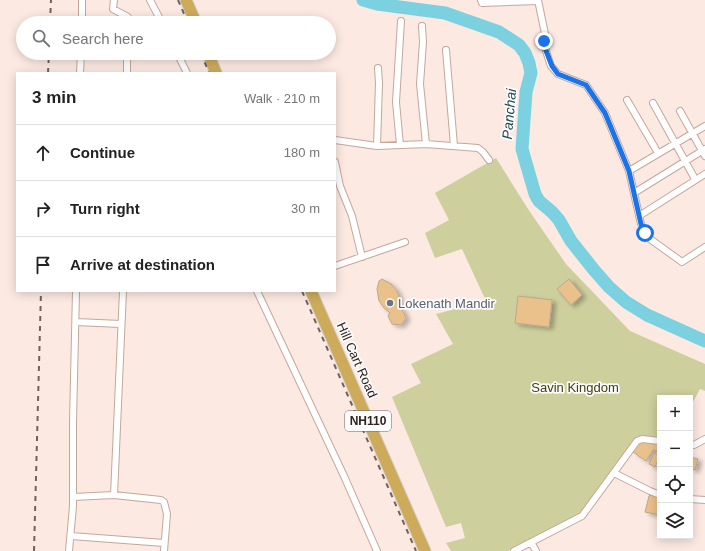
<!DOCTYPE html>
<meta charset="utf-8">
<style>
:root{--surface:#fff;--page:#f2f2f2;--text:#222;--muted:#767676;--line:#e0e0e0}
body{margin:0;font-family:Arial,sans-serif;background:var(--page);color:var(--text)}
.controls{position:absolute;right:12px;bottom:12px;display:grid;overflow:hidden;border-radius:0px;box-shadow:0 2px 10px #0003}
.controls button{width:36px;height:36px;display:grid;place-items:center;padding:0;border:0;border-bottom:1px solid var(--line);background:var(--surface);color:var(--text);font:20px sans-serif}
.stop{position:absolute;width:12px;height:12px;margin:-9px;border:3px solid #1a73e8;border-radius:50%;background:#fff}
.stop.end{background:#1a73e8;border-color:#fff;box-shadow:0 1px 4px #0008}
.list{margin:0;padding:0;list-style:none}
h2{display:flex;justify-content:space-between;align-items:center;height:52px;margin:0;padding:0 16px;font-size:17px}
h2 small{font-size:13px;font-weight:400;color:var(--muted)}
.list li{display:grid;grid-template-columns:26px 1fr auto;gap:12px;align-items:center;box-sizing:border-box;height:56px;padding:0 16px;border-top:1px solid var(--line)}
.list b{display:block;font-size:15px;white-space:nowrap}
.list em{font-size:13px;font-style:normal;color:var(--muted)}
.icon{flex:none;width:22px;height:22px;fill:none;stroke:currentColor;stroke-width:2;stroke-linecap:round;stroke-linejoin:round}
.map{position:relative;flex:none;width:705px;height:551px;overflow:hidden}
.search{position:absolute;background:var(--surface);box-shadow:0 2px 10px #0003;left:16px;top:16px;width:320px;height:44px;display:flex;align-items:center;gap:10px;box-sizing:border-box;padding:0 14px;border-radius:22px;color:var(--muted);font-size:15px}
.panel{position:absolute;background:var(--surface);box-shadow:0 2px 10px #0003;left:16px;top:72px;width:320px;height:220px;border-radius:0px}
.map>svg:first-child{display:block}
.green{fill:#cdcf9d}
.lines{fill:none;stroke-linecap:round;stroke-linejoin:round}
.river{stroke:#7bd1df;stroke-width:13}
.building{fill:#ebc18b;stroke:#baa891;filter:url(#shadow)}
.minor-casing{stroke:#c4a79b;stroke-width:8}
.trunk-casing{stroke:#d1cfce;stroke-width:13}
.minor{stroke:#fff;stroke-width:6}
.trunk{stroke:#ceab5b;stroke-width:11}
.rail{stroke:#6f625c;stroke-width:2;stroke-dasharray:5 5;stroke-linecap:butt}
.route{stroke:#1a73e8;stroke-width:5}
.worship-dot{fill:#6b7280;stroke:#fbfbfb;stroke-width:1.5}
.labels{text-anchor:middle;dominant-baseline:central;stroke-width:3.5;stroke-linejoin:round;paint-order:stroke}
.shield{fill:#fbfbfb;stroke:#6c6461;stroke-width:1}
.shield-label{font-size:12px;font-weight:bold;fill:#2f241f}
.worship-label{font-size:13px;fill:#5b616d;stroke:#fbfbfb;text-anchor:start}
.street-label{font-size:13px;fill:#2f241f;stroke:#fbfbfb}
.park-label{font-size:13px;fill:#40410f;stroke:#fbfbfb}
.water-label{font-size:14px;font-style:italic;fill:#1f474d;stroke:#fbfbfb}
</style>
<div class="map">
<svg width="705" height="551" viewBox="0 0 705 551">
<defs>
<filter id="shadow"><feDropShadow dx="4" dy="2.5" stdDeviation="2" flood-color="#0004"/></filter>
</defs>
<rect width="100%" height="100%" fill="#fceae2"/>
<!-- green -->
<path class="green" d="M496,158l32,51 38,55 64,67 75,33v27l-5,-2 -7,13 -3,-2v-2h-30v42l-23,-4 -55,78 -74,37h-57l-5,-8 19,-5 -4,-15 -15,4 -54,-130 29,-14 -10,-19 42,-20 -17,-30 50,-13 -24,-52 -27,9 -10,-25 24,-13 -14,-27z"/>
<g class="lines">
<!-- river -->
<path class="river" d="M363,0l14,4 68,9 54,19 20,13 6,8 4,10 2,10 -5,19 -4,57 13,45 4,7 13,11 7,8 12,21 23,29 15,17 17,15 21,13 58,26"/>
</g>
<!-- building -->
<path class="building" d="M382,279l9,5 6,7 3,9 -1,9h3l4,9 -5,7 -9,-1 -4,-8 2,-3 -6,-5 -5,-7 -2,-12 2,-8z
M569,279l13,16 -11,10 -14,-16z
M518,296l34,4 -3,27 -34,-4z
M640,441l20,3v7l-7,-1 -7,11 -13,-9z
M654,453l6,3 -5,11 -6,-3z
M690,457l8,2 -3,11 -5,-2z
M650,495l10,2v18l-15,-3 4,-16z"/>
<g class="lines">
<!-- minor casing -->
<g class="minor-casing">
<path id="minor" d="M114,0l-1,9 15,8v6
M150,0l12,23
M481,0l1,3 56,-2
M538,0l7,34v14l6,18 7,8 28,11 19,28 24,58 12,53 4,9 5,6 32,23 23,-15
M82,23v-23
M422,26l1,16 -3,42 6,60
M446,50l8,96
M177,53l10,20
M80,73l1,-20
M127,73v-20
M627,100l31,53
M653,103l42,76
M680,111l25,45
M335,140l42,6 49,-2 52,4 5,4 6,8
M400,145l-4,-43 5,-81
M377,146l2,-63 -1,-15
M335,162l5,24 12,30 10,41
M629,171l76,-45
M634,193l71,-44
M639,216l66,-42
M335,266l70,-24
M123,291l-9,204 47,5 3,2 3,12 -3,37
M257,291l87,185 33,75
M76,322l45,2
M690,445h4l11,-6
M614,473l36,18 10,4
M73,497l41,-2
M690,499l15,1
M71,536l93,7
M531,542l5,9
M69,551l4,-45v-84l3,-131
M514,551l68,-35 55,-75 5,-2 18,2"/>
</g>
<!-- trunk casing -->
<g class="trunk-casing">
<path id="trunk" d="M186,0l10,23
M208,53l8,20
M311,291l114,260"/>
</g>
<!-- minor -->
<use href="#minor" class="minor"/>
<!-- trunk -->
<use href="#trunk" class="trunk"/>
<!-- rail -->
<path class="rail" d="M178,0l10,23
M50,23l1,-23
M201,53l8,20
M48,73l1,-20
M302,291l114,260
M34,551l7,-260"/>
</g>
<g class="lines">
<!-- route -->
<path class="route" d="M544,41l1,7 7,18 6,8 28,11 19,28 24,58 12,53 4,9"/>
</g>
<!-- markers -->
<circle class="worship-dot" cx="390" cy="303" r="4"/>
<g class="labels">
<!-- shield labels -->
<rect class="shield" x="345" y="411" width="46" height="20" rx="3"/>
<g class="shield-label">
<text x="368" y="421">NH110</text>
</g>
<!-- worship labels -->
<g class="worship-label">
<text x="398" y="303">Lokenath Mandir</text>
</g>
<!-- street labels -->
<g class="street-label">
<text transform="translate(357 360) rotate(66)">Hill Cart Road</text>
</g>
<!-- park labels -->
<g class="park-label">
<text x="575" y="387">Savin Kingdom</text>
</g>
<!-- water labels -->
<g class="water-label">
<text transform="translate(509 114) rotate(-85)">Panchai</text>
</g>
</g>
</svg>
<div class="controls">
<button>+</button>
<button>−</button>
<button><svg class="icon" aria-label="locate" viewBox="0 0 24 24"><circle cx="12" cy="12" r="6"/><path d="M12 2v4M12 18v4M2 12h4M18 12h4"/></svg></button>
<button><svg class="icon" aria-label="layers" viewBox="0 0 24 24"><path d="M12 4l9 5-9 5-9-5zM3 14l9 5 9-5"/></svg></button>
</div>
<div class="stop" style="left:645px;top:233px"></div>
<div class="stop end" style="left:544px;top:41px"></div>
<div class="search"><svg class="icon" aria-label="search" viewBox="0 0 24 24"><circle cx="10" cy="10" r="6"/><path d="M15 15l6 6"/></svg>Search here</div>
<section class="panel">
<h2>3 min<small>Walk · 210 m</small></h2>
<ul class="list">
<li><svg class="icon" aria-label="ahead" viewBox="0 0 24 24"><path d="M12 20V5M6 11l6-6 6 6"/></svg><div><b>Continue</b></div><em>180 m</em></li>
<li><svg class="icon" aria-label="right" viewBox="0 0 24 24"><path d="M7 20v-9h11M14 6l5 5-5 5"/></svg><div><b>Turn right</b></div><em>30 m</em></li>
<li><svg class="icon" aria-label="arrive" viewBox="0 0 24 24"><path d="M6 21V4h12l-3 4 3 4H6"/></svg><div><b>Arrive at destination</b></div></li>
</ul>
</section>
</div>
